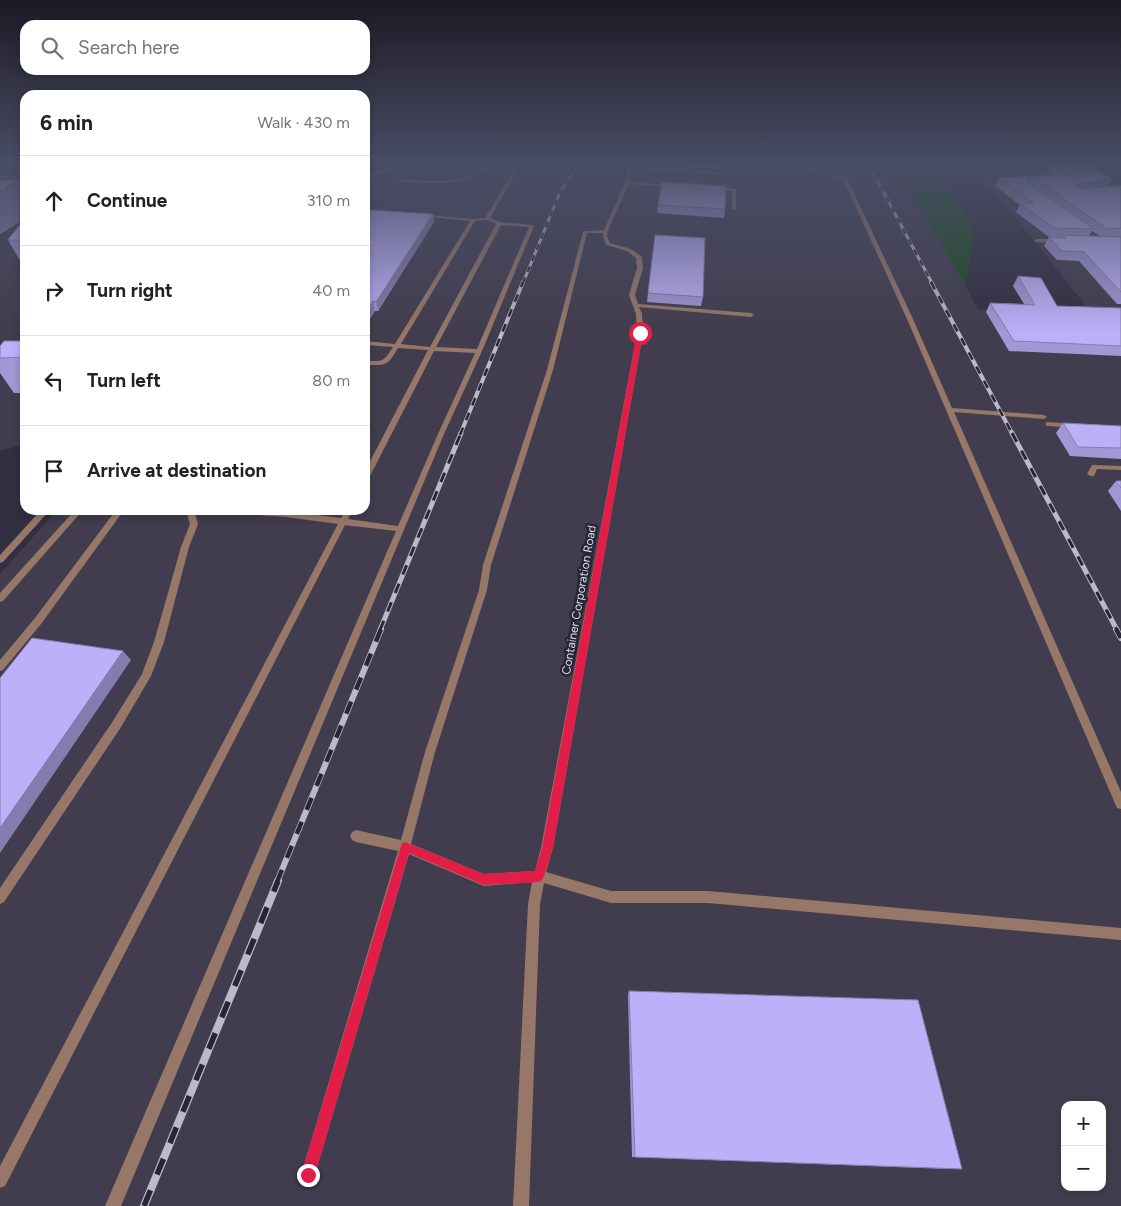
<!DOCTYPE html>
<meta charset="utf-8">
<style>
:root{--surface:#fff;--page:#f6f6f6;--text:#202124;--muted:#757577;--line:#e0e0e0}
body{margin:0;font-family:Figtree,sans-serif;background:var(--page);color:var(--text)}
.controls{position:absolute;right:15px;bottom:15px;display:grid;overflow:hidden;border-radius:10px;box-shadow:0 2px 8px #0003}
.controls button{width:45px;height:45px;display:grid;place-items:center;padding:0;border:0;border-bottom:1px solid var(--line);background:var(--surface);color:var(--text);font:25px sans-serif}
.stop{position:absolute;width:15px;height:15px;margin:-11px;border:4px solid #e11d48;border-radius:50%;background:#fff}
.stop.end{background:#e11d48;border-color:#fff;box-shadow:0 1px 5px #0008}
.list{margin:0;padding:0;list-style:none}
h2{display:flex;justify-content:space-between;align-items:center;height:65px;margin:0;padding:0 20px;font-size:21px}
h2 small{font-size:16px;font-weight:400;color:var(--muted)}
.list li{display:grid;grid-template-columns:32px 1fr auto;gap:15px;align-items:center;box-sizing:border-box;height:90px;padding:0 20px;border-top:1px solid var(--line)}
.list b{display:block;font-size:19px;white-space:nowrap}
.list em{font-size:16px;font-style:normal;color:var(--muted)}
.icon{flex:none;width:28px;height:28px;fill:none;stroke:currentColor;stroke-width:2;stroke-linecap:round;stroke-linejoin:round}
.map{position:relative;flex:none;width:1121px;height:1206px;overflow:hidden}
.search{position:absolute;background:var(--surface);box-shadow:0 2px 8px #0003;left:20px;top:20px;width:350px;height:55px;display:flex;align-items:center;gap:12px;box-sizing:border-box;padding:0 18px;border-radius:15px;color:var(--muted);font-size:19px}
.panel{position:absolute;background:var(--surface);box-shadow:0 2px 8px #0003;left:20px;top:90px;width:350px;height:425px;border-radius:15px}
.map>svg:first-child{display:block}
.industrial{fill:#423d4e;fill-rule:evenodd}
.green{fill:#1e4d21}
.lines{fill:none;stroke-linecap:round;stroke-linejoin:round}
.service{fill:#977868;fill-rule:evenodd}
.minor{fill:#977868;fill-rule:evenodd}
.rail-far4-casing{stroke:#bbbac7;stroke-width:3}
.rail-far3-casing{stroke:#bbbac7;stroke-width:4}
.rail-far2-casing{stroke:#bbbac7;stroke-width:5}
.rail-far1-casing{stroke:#bbbac7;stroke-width:6}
.rail-casing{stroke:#bbbac7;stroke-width:8}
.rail-far4{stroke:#282536;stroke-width:2;stroke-dasharray:6;stroke-linecap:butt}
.rail-far3{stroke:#282536;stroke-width:2.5;stroke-dasharray:8;stroke-linecap:butt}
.rail-far2{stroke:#282536;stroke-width:3;stroke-dasharray:10;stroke-linecap:butt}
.rail-far1{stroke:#282536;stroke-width:4.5;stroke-dasharray:13;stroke-linecap:butt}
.rail{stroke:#282536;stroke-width:5.5;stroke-dasharray:17;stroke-linecap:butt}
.wall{fill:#a298d5;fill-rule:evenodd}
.shaded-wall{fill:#847cae}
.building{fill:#bcb1f8;stroke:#847cae}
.route{fill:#e11d48}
.labels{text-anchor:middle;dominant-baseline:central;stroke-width:5;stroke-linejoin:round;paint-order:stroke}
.street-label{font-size:12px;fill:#dedde9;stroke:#282536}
</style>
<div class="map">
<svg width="1121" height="1206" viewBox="0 0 1121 1206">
<rect width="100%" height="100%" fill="#322f41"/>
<!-- industrial -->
<path class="industrial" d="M0,165h25v279l-25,7z
M378,165h743v1041h-1121v-632l57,-64h308v-341zM977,172l60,72 55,70 -114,-4 -13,-25 10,-52 -33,-57zM1065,1105h37v82h-37z"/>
<!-- green -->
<path class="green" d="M895,165h192l-145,11 33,57 -10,52z"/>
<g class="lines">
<!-- service -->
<path class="service" d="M393,165h7l-19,8 -16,8v-3l12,-7z
M489,165h5c-24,17 -45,19 -74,18 -8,-1 -17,0 -23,-3l2,-1c23,1 50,6 72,-4 6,-2 12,-6 18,-10z
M513,165h4l-2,10 -25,43 10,4 32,3 2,1 -52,125 -38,83 -323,772h-16l291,-675 -51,-6 -340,661 -5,2v-22l338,-642 -52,-7 -58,-4 -4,-3 62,1 55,7 4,-8h8l-5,9 50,7 40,-92 37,-81 -41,-2 -65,127 -4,2v-9l63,-121 -30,-2c-11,19 -12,17 -33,17v-4c18,0 18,2 28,-14l-28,-2v-4l30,3 75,-123 -48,-5 -2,-1v-1l53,5 12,-1 26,-43zM487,220l9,4 -66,123 -29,-3 74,-123zM501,225l28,2 -52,122 -41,-2z
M629,165l89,7 2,1 -2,1 -86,-6 -3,14 43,3 2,1 -2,1 -43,-3 -19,41 -3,11 3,7 21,6 11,8 1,11 -8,27 3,9 113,9 3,2 -3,2 -112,-10 3,7 1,19 -90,515 -7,24 65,19h97l413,37v12l-413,-37h-97l-67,-20 -4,21 -11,302h-16l15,-302 4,-22 -48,4 -75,-32 -94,321 -2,5 -5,2 -5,-2 -2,-5 97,-324 -42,-9 -4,-2 -2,-4 2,-4 4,-2 45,10 24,-88 54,-162 4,-25 64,-195 36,-138 2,-1 19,-1 21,-47zM587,233h16v3l3,9 21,6 9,7 1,10 -8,27 7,19 1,19 -96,515 -6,23 -51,3 -73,-30 24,-92 52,-162 4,-25 62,-195z
M796,165h8l43,13 66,141 39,89 92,7 3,2 -3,2 -90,-7 167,380v17l-4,-1 -210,-489 -64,-140z
M829,165h11l-21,4 -2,-1z
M25,175v2l-25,1v-2z
M713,188l23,1v21l-4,-1v-18l-17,-1z
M1092,465l29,1v4l-24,-1 -3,7h-3l-4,-2z
M41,510h9l-47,52 -3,1v-8z
M75,510h8l-80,91 -3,1v-9z
M116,510h8l-83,114 -38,46 -3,1v-11l35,-42z
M186,510h8l4,14 -9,23 -25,95 -13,34 -30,51 -117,175 -4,2v-16l113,-167 29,-47 12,-32 27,-95 9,-23z"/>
<!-- minor -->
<path class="minor" d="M1037,239h23l3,2 -3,2 -25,-1v-2z
M1046,422l29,2 4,2 -4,2 -26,-2h-3z"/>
<!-- rail-far4 casing -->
<g class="rail-far4-casing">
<path id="rail-far4" d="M869,165l63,118
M523,283l37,-91 18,-27"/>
</g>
<!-- rail-far3 casing -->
<g class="rail-far3-casing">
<path id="rail-far3" d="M931,282l82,153
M460,435l63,-153"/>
</g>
<!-- rail-far2 casing -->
<g class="rail-far2-casing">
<path id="rail-far2" d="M1012,433l105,197
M380,630l81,-197"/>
</g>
<!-- rail-far1 casing -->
<g class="rail-far1-casing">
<path id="rail-far1" d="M1116,629l5,9
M277,882l104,-253"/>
</g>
<!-- rail casing -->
<g class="rail-casing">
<path id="rail" d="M144,1206l134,-325"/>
</g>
<!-- rail-far4 -->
<use href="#rail-far4" class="rail-far4"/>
<!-- rail-far3 -->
<use href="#rail-far3" class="rail-far3"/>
<!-- rail-far2 -->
<use href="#rail-far2" class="rail-far2"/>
<!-- rail-far1 -->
<use href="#rail-far1" class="rail-far1"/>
<!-- rail -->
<use href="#rail" class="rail"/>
</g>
<!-- wall -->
<path class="wall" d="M660,165h62l-1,4z
M1051,165h38l23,14 -4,8 13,-1v118h-4l-38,-43 -22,-1 -13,-14 5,-9 -33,-25 4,-7 -25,-19 4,-8 54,-3 -5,-3zM1092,231l8,5h-11z
M0,180h18l7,12v77l-17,-29 16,-21 -24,15z
M658,205l67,4 -1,9 -67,-5z
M433,214l1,8 -56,89h-3l-10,15v-110z
M1018,276l39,30 64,2v48l-112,-5 -23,-39 4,-9 34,1 -11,-18z
M648,293l55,4 -2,9 -54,-4z
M25,341v52h-11l-14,-20v-27z
M1063,423l58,3v33l-51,-3 -14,-23z
M1116,481h5v30l-13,-20z
M629,991l322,178 -319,-12 -4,-162z"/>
<!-- shaded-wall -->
<path class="shaded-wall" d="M1112,179l-5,9 -37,5 4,-9z
M18,180l7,12v27l-25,15v-42l5,-5z
M433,214l1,8 -56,89 -2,-9z
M373,301l2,10 -10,15v-13z
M123,651l8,9 -131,193v-25z"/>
<!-- building -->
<path class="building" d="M1054,165h35l23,14 -38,5 5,5 42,-3v42l-14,1 -74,-52h-6v5l67,47 -40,-1 -33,-24 13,-1 -35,-25 69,-4z
M0,180h18l-13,7 3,1 -8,4z
M662,182l64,4 -1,23 -67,-4z
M370,210l63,4 -57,88 -3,-1 -8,12v-97z
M25,218v22h-17z
M655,235l50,3 -2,59 -55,-4z
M1063,235l58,2v55l-37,-40 -22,-1 -13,-14 17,1z
M1018,276l23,2 16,28 64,2v38l-107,-5 -24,-38 45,2z
M4,341h21v16l-25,1v-12z
M1063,423l58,3v22l-43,-1z
M1116,481h5v7z
M32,638l91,13 -123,177v-150z
M629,991l289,9 44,169 -327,-12z"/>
<!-- sky -->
<linearGradient id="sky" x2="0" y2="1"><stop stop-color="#1c1a24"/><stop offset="0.49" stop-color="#494d65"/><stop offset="1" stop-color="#494d65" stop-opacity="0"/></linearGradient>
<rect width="1121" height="334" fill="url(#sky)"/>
<!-- route -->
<path class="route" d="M640,331l3,2 -90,515 -9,28 -2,4 -3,2 -55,3 -75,-32 -94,322 -2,5 -5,2 -5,-2 -2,-5 101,-332 3,-1 79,32 51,-3 7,-23 95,-515z"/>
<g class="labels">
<!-- street labels -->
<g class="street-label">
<text transform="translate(579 600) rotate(-80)">Container Corporation Road</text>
</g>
</g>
</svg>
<div class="controls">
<button>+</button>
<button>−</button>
</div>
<div class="stop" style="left:640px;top:333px"></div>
<div class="stop end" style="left:308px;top:1175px"></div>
<div class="search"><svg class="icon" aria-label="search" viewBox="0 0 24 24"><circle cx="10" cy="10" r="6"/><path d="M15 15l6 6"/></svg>Search here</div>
<section class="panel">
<h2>6 min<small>Walk · 430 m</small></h2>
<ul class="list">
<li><svg class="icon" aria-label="ahead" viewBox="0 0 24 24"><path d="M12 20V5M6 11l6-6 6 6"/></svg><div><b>Continue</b></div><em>310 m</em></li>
<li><svg class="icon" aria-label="right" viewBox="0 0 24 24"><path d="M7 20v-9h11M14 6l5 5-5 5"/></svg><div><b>Turn right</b></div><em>40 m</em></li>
<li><svg class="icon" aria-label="left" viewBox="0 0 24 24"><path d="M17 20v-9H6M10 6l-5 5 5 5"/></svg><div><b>Turn left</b></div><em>80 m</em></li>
<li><svg class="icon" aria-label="arrive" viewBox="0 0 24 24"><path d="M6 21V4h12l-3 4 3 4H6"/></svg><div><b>Arrive at destination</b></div></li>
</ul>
</section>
</div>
